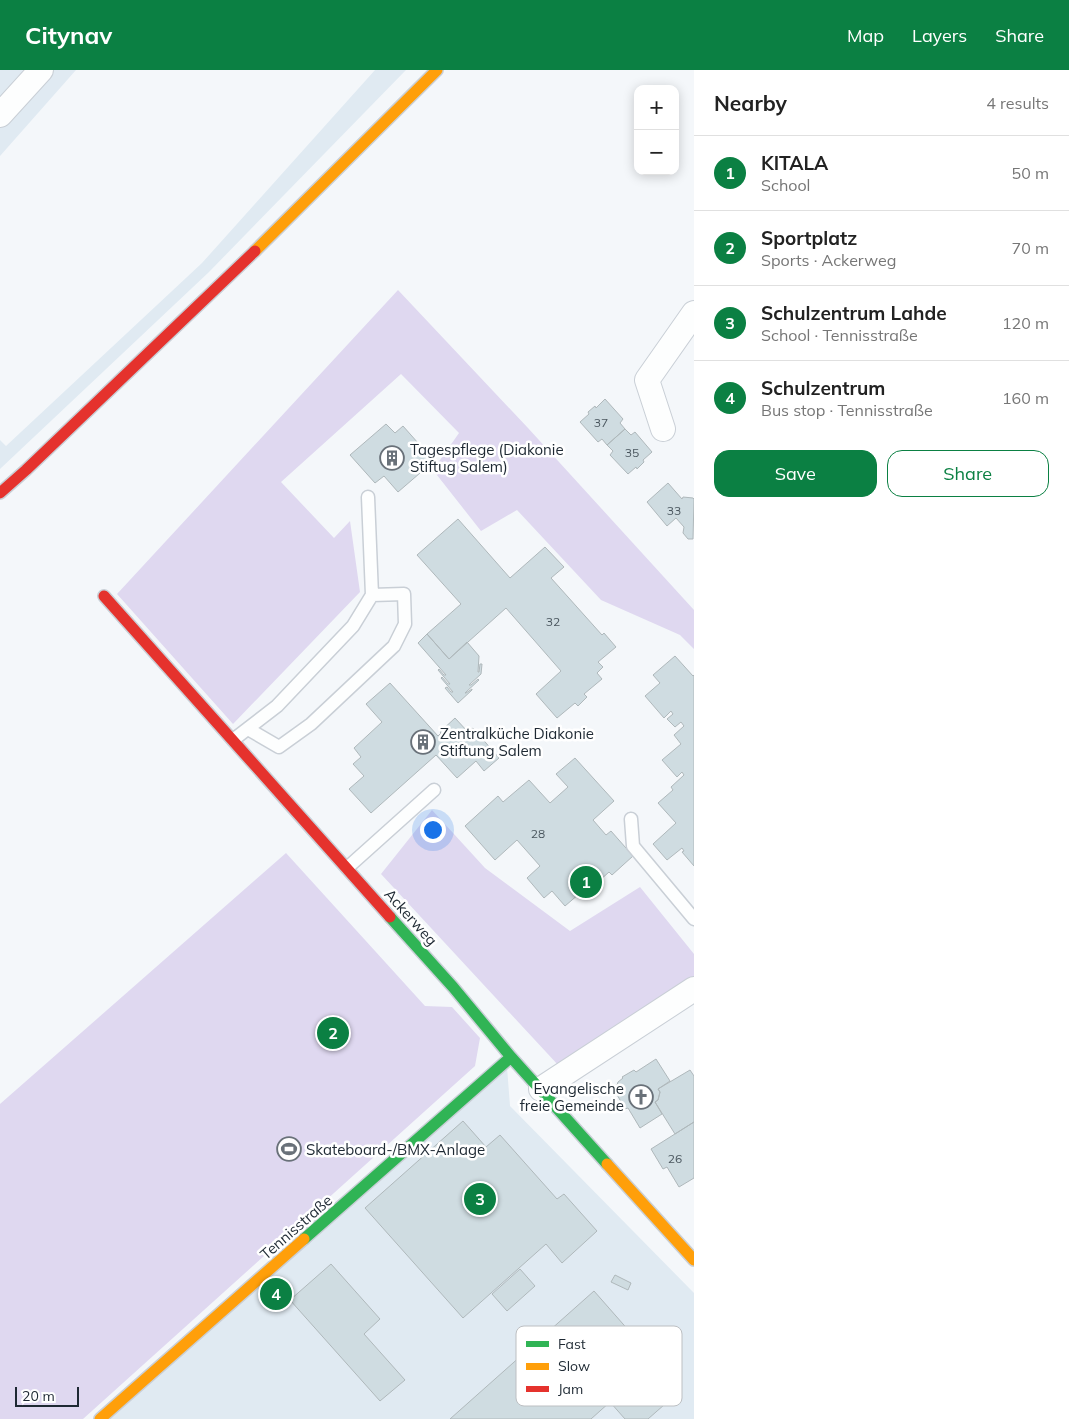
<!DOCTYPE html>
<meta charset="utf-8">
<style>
:root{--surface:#fff;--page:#f6f6f6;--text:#222;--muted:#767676;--line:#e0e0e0;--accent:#0b8043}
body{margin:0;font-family:Mulish,sans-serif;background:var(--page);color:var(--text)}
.controls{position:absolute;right:15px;top:15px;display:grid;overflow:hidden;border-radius:10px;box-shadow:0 2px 12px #0003}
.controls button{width:45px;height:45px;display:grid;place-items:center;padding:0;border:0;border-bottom:1px solid var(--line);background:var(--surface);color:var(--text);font:25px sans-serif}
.scale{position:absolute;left:15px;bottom:12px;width:64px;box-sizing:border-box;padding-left:5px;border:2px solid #1e2933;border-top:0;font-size:14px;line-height:18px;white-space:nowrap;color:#1e2933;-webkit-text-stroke:4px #fff;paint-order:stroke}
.you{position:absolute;left:432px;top:759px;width:18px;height:18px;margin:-12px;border:4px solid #fff;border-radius:50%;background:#1a73e8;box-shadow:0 0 0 8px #1a73e833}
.badge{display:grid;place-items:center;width:32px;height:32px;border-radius:50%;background:var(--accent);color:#fff;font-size:16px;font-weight:700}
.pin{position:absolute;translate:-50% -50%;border:2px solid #fff;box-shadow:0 1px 5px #0006}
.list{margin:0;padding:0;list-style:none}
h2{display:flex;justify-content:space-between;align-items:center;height:65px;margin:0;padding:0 20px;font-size:21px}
h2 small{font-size:16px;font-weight:400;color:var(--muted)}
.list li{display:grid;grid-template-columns:32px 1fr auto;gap:15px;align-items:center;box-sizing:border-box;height:75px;padding:0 20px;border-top:1px solid var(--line)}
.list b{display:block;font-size:19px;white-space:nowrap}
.list p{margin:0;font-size:16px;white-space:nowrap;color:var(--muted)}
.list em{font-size:16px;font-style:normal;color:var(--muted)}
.actions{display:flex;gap:10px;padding:15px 20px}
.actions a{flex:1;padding:11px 0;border:1px solid var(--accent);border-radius:15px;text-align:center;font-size:18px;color:var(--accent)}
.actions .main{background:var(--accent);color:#fff}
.map{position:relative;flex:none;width:694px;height:1349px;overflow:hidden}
header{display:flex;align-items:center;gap:30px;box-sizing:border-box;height:70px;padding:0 25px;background:var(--accent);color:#fff}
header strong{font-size:24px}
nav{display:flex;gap:28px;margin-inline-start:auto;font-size:18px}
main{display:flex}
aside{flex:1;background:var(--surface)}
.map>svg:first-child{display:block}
.built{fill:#e0eaf2}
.green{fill:#dfd8f0}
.building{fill:#cfdce1;stroke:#afb8bb}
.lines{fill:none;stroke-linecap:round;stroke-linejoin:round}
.lane-casing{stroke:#c9cfd6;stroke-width:15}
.street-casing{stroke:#c9cfd6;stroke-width:26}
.fast-casing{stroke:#c9cfd6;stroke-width:14}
.slow-casing{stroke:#c9cfd6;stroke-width:14}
.jam-casing{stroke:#c9cfd6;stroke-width:14}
.lane{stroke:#fdfefe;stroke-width:12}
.street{stroke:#fdfefe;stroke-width:24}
.fast{stroke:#30b455;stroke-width:11}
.slow{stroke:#ff9f0a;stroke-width:11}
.jam{stroke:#e5322d;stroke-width:11}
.labels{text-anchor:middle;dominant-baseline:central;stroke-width:5;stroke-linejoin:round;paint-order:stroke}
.number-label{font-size:12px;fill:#4a565e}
.poi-label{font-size:15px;fill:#1e2933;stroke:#fff;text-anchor:start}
.street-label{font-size:15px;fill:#1e2933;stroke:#fff}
.key{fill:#fff;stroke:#bcbfc2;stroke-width:1}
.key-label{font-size:14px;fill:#1e2933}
</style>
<header>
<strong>Citynav</strong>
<nav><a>Map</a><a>Layers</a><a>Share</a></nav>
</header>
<main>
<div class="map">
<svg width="694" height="1349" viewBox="0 0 694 1349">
<rect width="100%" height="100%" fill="#f4f7fa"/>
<!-- built -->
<path class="built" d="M0,0h76l-76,86z
M375,0h31l-197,202 -209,197v-29l6,6 196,-183z
M507,997l3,39 184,187v126h-584z"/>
<!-- green -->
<path class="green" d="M398,220l130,138 166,182v39l-14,-14 -79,-35 -84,-90 -36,21 -48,-61 26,-37 -58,-59 -120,108 53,56 16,-17 10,71 -127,132 -116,-130z
M432,740l53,58 85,63 70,-44 54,67v27l-135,85 -178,-192z
M286,783l139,153 27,1 28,31 -5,28 -392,353h-83v-315z"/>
<!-- building -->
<path class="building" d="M605,329l18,20 -3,4 5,6 -18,16 -5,-6 -4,3 -18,-20 9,-8 -1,-2 7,-6 1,2z
M386,354l9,9 8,-7 31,35 -36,31 -14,-16 -9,7 -25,-28z
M625,359l6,6 4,-3 17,20 -9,8 1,2 -7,7 -1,-2 -8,7 -18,-19 3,-4 -6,-6z
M668,413l14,16 1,-2 10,1 1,1 -1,40h-5l-5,-6 1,-6 -8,-9 -9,8 -20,-24z
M458,449l52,59 35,-31 19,20 -13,11 51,57 2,-2 12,14 -18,15 5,5 -6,6 5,6 -18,15 3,3 -9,9 -3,-3 -18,15 -21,-24 25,-23 -55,-63 -57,51 -22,-25 34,-30 -44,-49z
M427,564l22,25 18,-17 12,14 -1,16h1l1,-8h2l-1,10 -12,11h2l7,-6 1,1 -14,13h1l6,-4v1l-14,13 -13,-15 2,-1 4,5h2l-12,-14 1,-1 6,7h2l-12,-14 1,-1 5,6h2l-28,-32z
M675,586l18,20 1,-1v191l-12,-14 2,-1 -2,-3 -15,12 -14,-16 23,-21 -18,-20 15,-13 -2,-3 13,-12 -2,-3 -5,5 -15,-17 19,-16 -7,-9 10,-9 -3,-4 -6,5 -8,-8 6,-5 -2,-3 -7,7 -19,-22 15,-13 -7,-8z
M390,613l48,53 3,-3 -1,-1 15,-14 13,14 5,-4 26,30 -15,13 -8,-10 -19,17 -21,-23 -65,58 -22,-24 15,-13 -11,-12 8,-7 -7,-9 28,-26 -16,-18z
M575,688l39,43 -21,19 13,15 5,-4 22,25 -21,19 -3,-3 -21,19 -2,-3 -21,18 -13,-15 -8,7 -17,-20 13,-12 -23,-26 -22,20 -30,-34 33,-30 5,6 26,-22 21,23 18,-16 -12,-13z
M656,989l14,22 -12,8 2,3 -2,8 -3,2 7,12 -22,14 -12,-20 -3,1 -10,-18 3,-9 5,-4 -1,-1 12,-7 2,2z
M690,1000l4,6v46l-19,12 -20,-32 3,-2 2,-8 -2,-3z
M463,1051l23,26 14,-12 57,64 7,-5 33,37 -35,32 -16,-19 -83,74 -98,-110z
M694,1052v56l-15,9 -12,-20 -4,2 -12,-20z
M331,1194l49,55 -16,15 41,46 -25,21 -90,-101z
M520,1199l15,17 -28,25 -15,-17z
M615,1205l16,8 -3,7 -17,-8z
M594,1221l87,99 -33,29h-23l-15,-17 -19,17h-141z"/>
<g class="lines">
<!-- lane casing -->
<g class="lane-casing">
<path id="lane" d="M248,659l31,18 32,-23 83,-78 11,-22 -1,-30 -32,1
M233,670l44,-34 37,-39 39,-41 19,-31 -4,-98
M631,749l2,27 61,73
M347,798l87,-78"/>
</g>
<!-- street casing -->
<g class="street-casing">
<path id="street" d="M0,45l41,-45
M663,359l-16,-49 47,-67
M541,1019l153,-100"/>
</g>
<!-- fast casing -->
<g class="fast-casing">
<path id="fast" d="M390,847l63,70 58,70 96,107
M304,1169l207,-182"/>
</g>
<!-- slow casing -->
<g class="slow-casing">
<path id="slow" d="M255,181l182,-181
M607,1094l87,96
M100,1349l204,-180"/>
</g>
<!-- jam casing -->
<g class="jam-casing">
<path id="jam" d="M0,423l26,-23 229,-219
M104,526l286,321"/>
</g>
<!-- lane -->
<use href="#lane" class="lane"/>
<!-- street -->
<use href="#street" class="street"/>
<!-- fast -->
<use href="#fast" class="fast"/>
<!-- slow -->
<use href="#slow" class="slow"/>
<!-- jam -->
<use href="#jam" class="jam"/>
</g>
<!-- icons -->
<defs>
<g id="building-ring" transform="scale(1.25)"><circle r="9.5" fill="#fff" stroke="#697179" stroke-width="1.5"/><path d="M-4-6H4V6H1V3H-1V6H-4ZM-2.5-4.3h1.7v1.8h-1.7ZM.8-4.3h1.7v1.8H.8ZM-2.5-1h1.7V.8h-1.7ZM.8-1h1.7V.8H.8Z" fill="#697179"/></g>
<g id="church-ring" transform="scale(1.25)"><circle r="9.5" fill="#fff" stroke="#697179" stroke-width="1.5"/><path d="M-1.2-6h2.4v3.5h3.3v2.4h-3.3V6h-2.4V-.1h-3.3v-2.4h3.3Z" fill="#697179"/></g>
<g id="stadium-ring" transform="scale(1.25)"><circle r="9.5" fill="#fff" stroke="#697179" stroke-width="1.5"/><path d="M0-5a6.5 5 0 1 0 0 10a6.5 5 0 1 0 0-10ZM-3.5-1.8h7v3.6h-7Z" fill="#697179"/></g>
</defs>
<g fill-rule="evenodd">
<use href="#building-ring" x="392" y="388"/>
<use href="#building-ring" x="423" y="672"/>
<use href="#church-ring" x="641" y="1027"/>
<use href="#stadium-ring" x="289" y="1079"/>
</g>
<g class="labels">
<!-- number labels -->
<g class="number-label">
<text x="601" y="352">37</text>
<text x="632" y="382">35</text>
<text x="674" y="440">33</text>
<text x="553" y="551">32</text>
<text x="538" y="763">28</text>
<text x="675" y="1088">26</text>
</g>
<!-- poi labels -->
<g class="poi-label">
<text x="410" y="379">Tagespflege (Diakonie<tspan x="410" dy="17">Stiftug Salem)</tspan></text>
<text x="440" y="663">Zentralküche Diakonie<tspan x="440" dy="17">Stiftung Salem</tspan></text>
<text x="624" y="1018" text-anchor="end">Evangelische<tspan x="624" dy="17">freie Gemeinde</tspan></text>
<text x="306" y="1079">Skateboard-/BMX-Anlage</text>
</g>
<!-- street labels -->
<g class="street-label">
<text transform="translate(411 847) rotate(48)">Ackerweg</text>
<text transform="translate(296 1157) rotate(-41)">Tennisstraße</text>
</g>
</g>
<!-- legend -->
<rect x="516" y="1256" width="166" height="80" rx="8" class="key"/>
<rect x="526" y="1271" width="23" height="6" fill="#30b455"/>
<rect x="526" y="1293" width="23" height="7" fill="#ff9f0a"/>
<rect x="526" y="1316" width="23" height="6" fill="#e5322d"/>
<g class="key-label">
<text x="558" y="1279">Fast</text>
<text x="558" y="1301">Slow</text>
<text x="558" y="1324">Jam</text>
</g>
</svg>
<div class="controls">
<button>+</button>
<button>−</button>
</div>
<div class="scale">20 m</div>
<div class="you"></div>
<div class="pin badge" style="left:586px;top:812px">1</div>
<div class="pin badge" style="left:333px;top:963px">2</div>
<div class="pin badge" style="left:480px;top:1129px">3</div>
<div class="pin badge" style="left:276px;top:1224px">4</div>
</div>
<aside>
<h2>Nearby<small>4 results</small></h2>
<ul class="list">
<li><span class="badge">1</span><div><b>KITALA</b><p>School</p></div><em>50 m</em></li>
<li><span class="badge">2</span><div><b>Sportplatz</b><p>Sports · Ackerweg</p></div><em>70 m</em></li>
<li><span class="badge">3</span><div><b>Schulzentrum Lahde</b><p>School · Tennisstraße</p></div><em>120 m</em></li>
<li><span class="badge">4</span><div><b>Schulzentrum</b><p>Bus stop · Tennisstraße</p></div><em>160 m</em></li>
</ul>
<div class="actions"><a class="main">Save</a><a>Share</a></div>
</aside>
</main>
